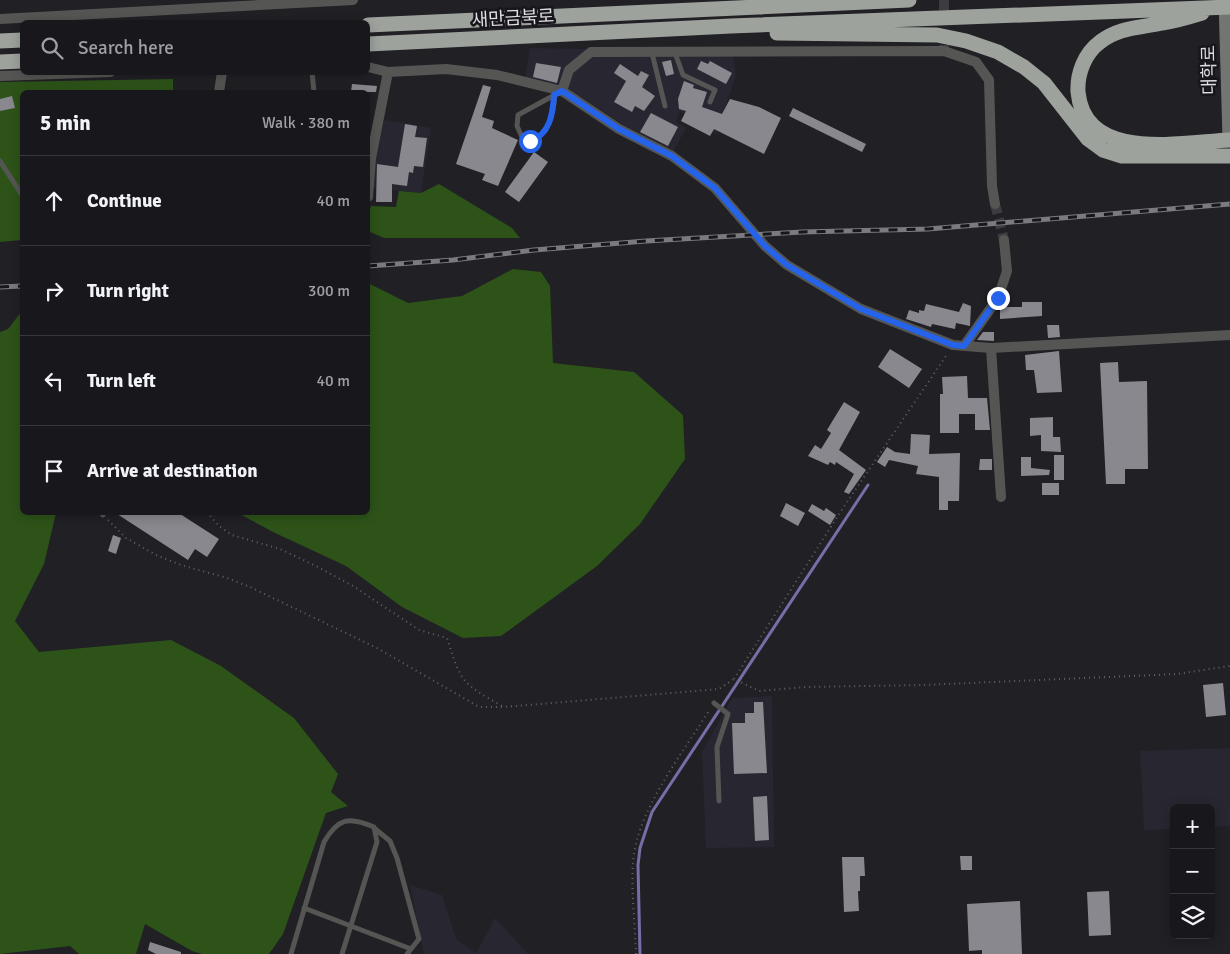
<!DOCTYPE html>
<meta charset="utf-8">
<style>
:root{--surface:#18181c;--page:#212125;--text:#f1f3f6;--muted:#9fa0a3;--line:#36373b}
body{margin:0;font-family:Signika,"Noto Sans KR",sans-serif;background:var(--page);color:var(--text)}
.controls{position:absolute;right:15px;bottom:15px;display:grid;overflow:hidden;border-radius:8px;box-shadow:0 2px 12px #0003}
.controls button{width:45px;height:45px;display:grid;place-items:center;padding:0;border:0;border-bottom:1px solid var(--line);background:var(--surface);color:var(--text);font:25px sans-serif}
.stop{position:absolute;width:15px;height:15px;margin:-11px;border:4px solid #2563eb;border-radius:50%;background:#fff}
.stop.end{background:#2563eb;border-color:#fff;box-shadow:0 1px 5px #0008}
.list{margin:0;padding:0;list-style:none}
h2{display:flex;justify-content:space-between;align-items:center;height:65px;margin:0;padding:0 20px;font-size:21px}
h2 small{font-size:16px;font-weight:400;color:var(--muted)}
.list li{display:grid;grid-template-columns:32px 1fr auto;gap:15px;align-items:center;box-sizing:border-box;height:90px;padding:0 20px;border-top:1px solid var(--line)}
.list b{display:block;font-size:19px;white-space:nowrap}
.list em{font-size:16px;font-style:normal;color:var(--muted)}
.icon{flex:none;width:28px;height:28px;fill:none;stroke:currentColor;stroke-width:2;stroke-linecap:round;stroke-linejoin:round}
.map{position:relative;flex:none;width:1230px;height:954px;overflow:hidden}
.search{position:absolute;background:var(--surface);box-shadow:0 2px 12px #0003;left:20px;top:20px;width:350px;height:55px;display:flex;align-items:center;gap:12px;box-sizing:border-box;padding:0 18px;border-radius:8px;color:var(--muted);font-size:19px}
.panel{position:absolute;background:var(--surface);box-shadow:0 2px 12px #0003;left:20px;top:90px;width:350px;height:425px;border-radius:8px}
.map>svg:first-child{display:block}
.built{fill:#282731}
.green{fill:#2d5319}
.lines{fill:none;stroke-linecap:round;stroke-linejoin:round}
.stream{stroke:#7a6da7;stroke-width:3}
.building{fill:#88888e}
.street-tunnel{stroke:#3c3c41;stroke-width:10;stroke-dasharray:10 5;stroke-linecap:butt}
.path{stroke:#636367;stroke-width:2;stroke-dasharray:1 4;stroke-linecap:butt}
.lane{stroke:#555654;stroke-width:5}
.street{stroke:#555654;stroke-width:10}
.secondary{stroke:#727571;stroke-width:15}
.highway{stroke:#9ea29c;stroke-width:15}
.rail-casing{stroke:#7b7a7f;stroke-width:5}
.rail{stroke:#17161b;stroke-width:3;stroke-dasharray:9;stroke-linecap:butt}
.route{stroke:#2563eb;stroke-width:6}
.labels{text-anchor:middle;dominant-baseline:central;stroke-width:5;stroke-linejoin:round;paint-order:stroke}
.street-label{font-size:18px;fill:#dedde1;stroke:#17161b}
</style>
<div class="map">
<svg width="1230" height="954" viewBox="0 0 1230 954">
<rect width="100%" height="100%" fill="#202025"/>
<!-- built -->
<path class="built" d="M530,48l56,1 16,7h131l3,20 -20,58 -36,-22 -4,10 10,6 -13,24 -51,-28 -53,-34 -44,-12z
M384,120l47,8 -10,65 -47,-5 -1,-5 2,-24z
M772,696l2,151 -68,1 -4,-96 30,-54z
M1230,748v78l-19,1v-19h-37v21l-30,1 -4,-79z
M410,885l32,10 14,44 20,14 19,-35 33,36h-104z"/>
<!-- green -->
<path class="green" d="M173,79v13h-151v148l-22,2v-160z
M439,184l73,44 8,10h-136l-16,-7v-18l3,-7 25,1 3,-16 22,2z
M513,269l28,3 9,14 3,77 81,9 49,43 2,44 -45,65 -43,42 -96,70 -38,2 -61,-31 -56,-41 -73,-34 -35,-19 130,-1v-229l40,20 54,-7z
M22,311v201l34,1 -12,51 -29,57 24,31 132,-12 50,26 73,52 44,56 -7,18 17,14 -22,7 -43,121 -14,20h-67l-10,-3 -47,-27 -9,30h-57l-9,-8 -70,8v-622l8,-3z"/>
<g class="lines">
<!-- stream -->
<path class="stream" d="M640,954l-2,-89 2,-17 12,-36 216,-327"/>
</g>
<!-- building -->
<path class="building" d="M671,60l3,14 -8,2 -4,-14z
M701,61l7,3 2,-3 22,12 -6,11 -29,-15z
M536,63l25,4 -4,16 -24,-6z
M620,64l18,12 3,-5 8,4 -7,12 13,9 -11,15 -9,-5 -3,6 -18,-10 12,-21 -12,-8z
M684,81l10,4 -1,3 14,4 -5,15 20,7 8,-15 29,8 22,11 -17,36 -50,-25 -4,7 -29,-15 5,-10 -7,-2 -1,-10z
M352,84l25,2 -1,6h-25z
M483,85l8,2 -9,30 12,4 -2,7 26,12 -20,46 -16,-6 3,-6 -29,-10z
M12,96l3,12 -15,3v-12z
M793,108l73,36 -4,8 -73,-36z
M651,113l27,14 -10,19 -28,-14z
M405,124l12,2 -2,11 12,1 -4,29 -9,-1 -1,7 -4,-1 -2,14 -15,-2v18h-16l1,-38 21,3z
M534,152l14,10 -29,40 -14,-10z
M1022,302h20v14l-42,3v-12h22z
M963,303l8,3 -1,20 -14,-3 -1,6 -23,-5 -1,3 -25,-8 3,-9 10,3v-3l5,1 2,-7 33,8z
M1047,325h12l1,12 -12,1z
M983,332h11v9l-17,-1z
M890,349l32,20 -13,19 -31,-21z
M1059,351l3,41 -25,1 -3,-23h-8l-1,-15z
M1118,362l1,20 28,-1 1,88h-23v15h-19l-6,-121z
M967,376l1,22h19l3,32h-15v-16h-16v19h-19v-39h3l-1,-17z
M844,402l16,10 -21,38 27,20 -17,24 -5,-2 10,-18 -18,-12 -1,3 -5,-3 -2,3 -20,-9 7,-11 6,4 10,-16 -4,-3z
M1053,417v20h7l1,15 -20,-1v-16l-11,1v-18z
M911,434l19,1 -1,19 31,-1 -1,48h-11v9h-9v-33l-23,-3 2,-8 -29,-6 -4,7 -8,-5 10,-15 8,5 15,2z
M1054,455h10v25h-10z
M1021,457h10v11l19,2 -1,5 -28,1z
M980,459h12v11h-13z
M1042,483h17v12h-17z
M786,503l19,10 -7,13 -18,-10z
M812,504l12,7 2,-3 10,7 -6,10 -22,-14z
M114,512h63l42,27 -12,18 -12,-8 -7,11z
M113,535l8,3 -5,16 -8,-3z
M1223,683l3,32 -20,2 -3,-32z
M754,702h9l4,71 -33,1 -2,-51h13v-10h9z
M767,796l2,44 -14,1 -2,-44z
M960,856h12v14h-11z
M842,857h22l1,19h-5v15h-2l1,20 -15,1z
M1109,891l2,44 -22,1 -2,-44z
M1020,901l2,53h-40v-4l-13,1 -2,-47z
M150,942l31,10v2h-25l-8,-4z"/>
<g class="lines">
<!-- street-tunnel -->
<path class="street-tunnel" d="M944,0v51
M995,204l9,36"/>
<!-- path -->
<path class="path" d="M207,512l12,14 13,9 48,14 36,17 37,20 66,44 28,8c14,44 14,45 55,68
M108,520l18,18 30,17 25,10 46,13 23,9 129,62 100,58h25l215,-18 15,-10 25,12 47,-4 117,-2 254,-11 53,-8
M734,679l107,-168 107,-158
M636,954c-1,-30 -5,-62 -3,-92 4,-52 50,-109 77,-153"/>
<!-- lane -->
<path class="lane" d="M652,53l13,53
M675,53l8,22 32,15 -5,12
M312,72l2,20
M555,95c-2,18 -5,40 -25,46l-8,-4 -5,-11 1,-11 42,-23
M0,161l22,34
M101,512l2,3
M714,703l14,11 -11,33 2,54
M374,828l16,13 7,17 22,81 -8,10
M304,908l107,41 -4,5
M291,954l33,-112c14,-24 25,-26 50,-15l3,15 -35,112"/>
<!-- street -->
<path class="street" d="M0,19l353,-19
M368,67l20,5 58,-3 51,6 65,16 57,38 53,27 43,32 50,58 22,19 74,44 92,36 38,3 239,-13
M0,76l110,-4
M562,91l7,-21 22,-18 353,-1 32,11 13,18 3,106 3,18
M219,92l3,-20
M368,197l3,-39 17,-86
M964,346l34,-48 9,-27 -3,-31
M991,348l10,149"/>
<!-- secondary -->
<path class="secondary" d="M1226,0l4,139"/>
<!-- highway -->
<path class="highway" d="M1202,13c-13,4 -27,8 -40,10 -22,5 -43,4 -62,19 -15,11 -23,31 -22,50 7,71 104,50 152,48
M368,25l541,-25
M777,33l160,2 29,6 32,11 26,15 20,16 44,56 15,11 19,6h108
M0,41l22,-1
M368,44l363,-18 499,-19
M0,62l22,-1"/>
<!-- rail casing -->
<g class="rail-casing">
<path id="rail" d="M368,266l85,-6 81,-10 112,-9 156,-9 126,-3 302,-25
M0,287l22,-1"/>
</g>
<!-- rail -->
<use href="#rail" class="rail"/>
</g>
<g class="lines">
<!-- route -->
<path class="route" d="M530,141c20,-6 23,-28 24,-46l8,-4 57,38 53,27 43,32 50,58 22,19 74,44 92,36 11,1 34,-48"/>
</g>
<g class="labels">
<!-- street labels -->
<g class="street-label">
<text transform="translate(513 18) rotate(-3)">새만금북로</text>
<text transform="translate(1209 70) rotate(-91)">대학로</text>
</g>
</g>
</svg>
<div class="controls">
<button>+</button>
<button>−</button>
<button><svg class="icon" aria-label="layers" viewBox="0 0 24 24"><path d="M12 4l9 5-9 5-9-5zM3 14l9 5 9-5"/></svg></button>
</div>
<div class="stop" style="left:530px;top:141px"></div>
<div class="stop end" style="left:998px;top:298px"></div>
<div class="search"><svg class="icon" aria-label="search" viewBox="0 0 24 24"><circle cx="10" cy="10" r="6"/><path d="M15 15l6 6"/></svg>Search here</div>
<section class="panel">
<h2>5 min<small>Walk · 380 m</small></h2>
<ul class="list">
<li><svg class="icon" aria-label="ahead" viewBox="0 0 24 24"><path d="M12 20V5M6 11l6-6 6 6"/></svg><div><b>Continue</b></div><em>40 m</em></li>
<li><svg class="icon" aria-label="right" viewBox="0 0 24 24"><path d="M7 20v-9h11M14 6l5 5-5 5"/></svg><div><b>Turn right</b></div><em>300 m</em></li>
<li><svg class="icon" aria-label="left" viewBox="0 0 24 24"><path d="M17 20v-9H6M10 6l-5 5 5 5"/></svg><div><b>Turn left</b></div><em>40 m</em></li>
<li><svg class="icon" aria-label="arrive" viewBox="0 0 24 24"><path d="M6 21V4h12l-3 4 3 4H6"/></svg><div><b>Arrive at destination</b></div></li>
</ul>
</section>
</div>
